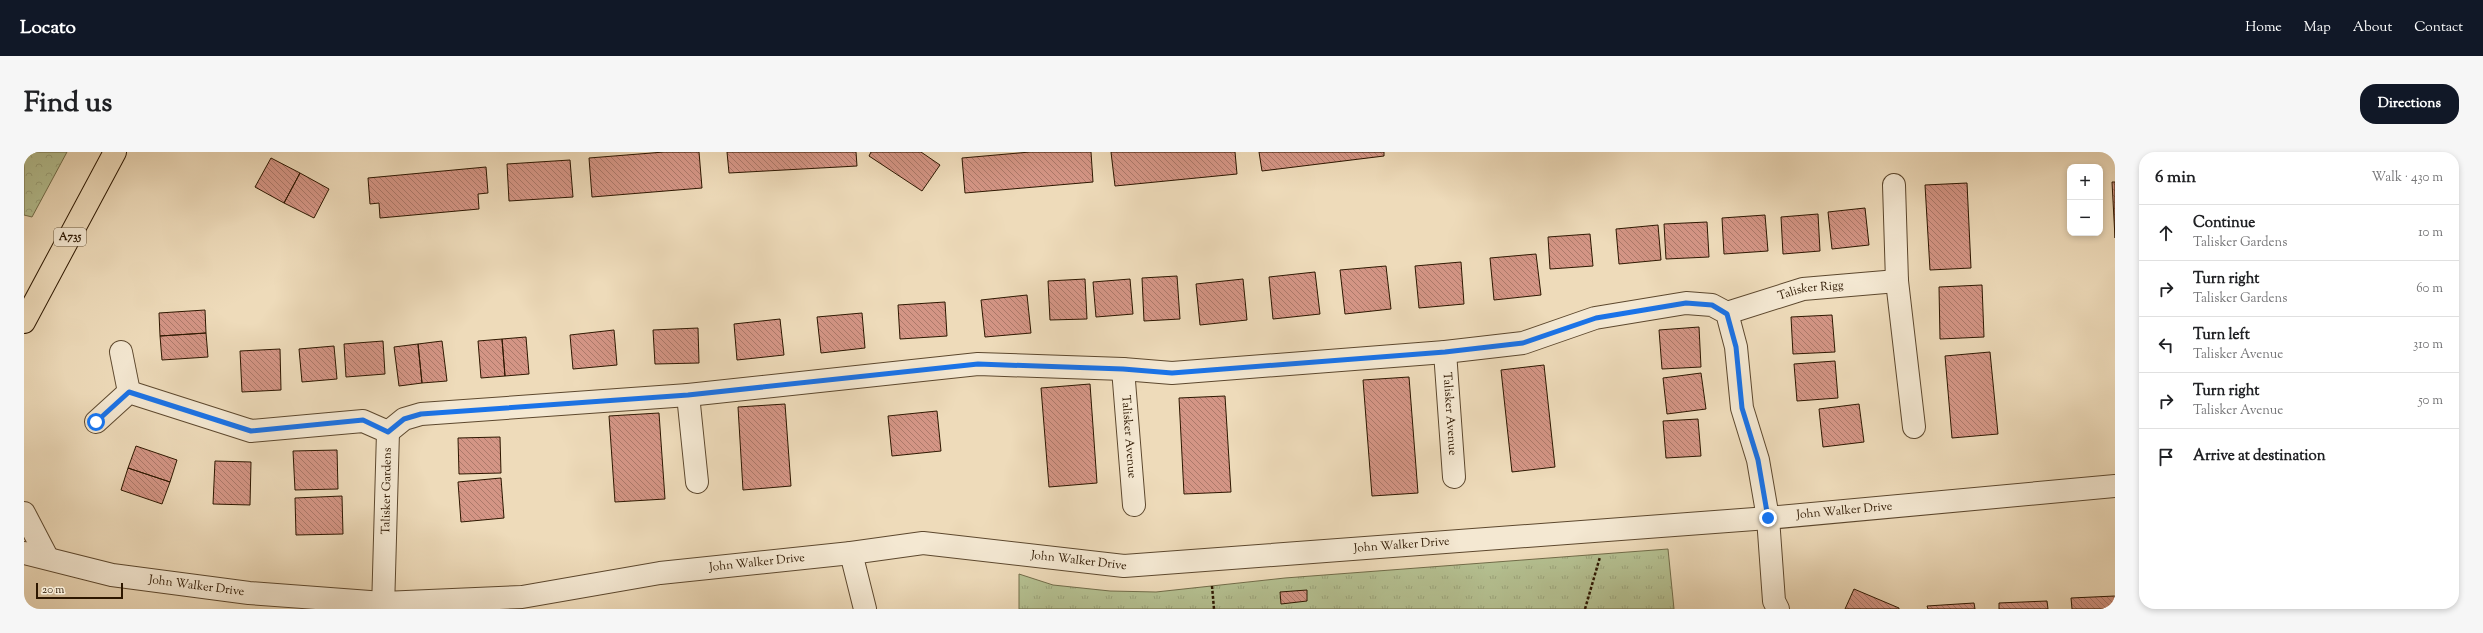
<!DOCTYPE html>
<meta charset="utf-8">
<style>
:root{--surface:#fff;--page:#f6f6f6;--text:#202124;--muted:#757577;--line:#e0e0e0;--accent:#111827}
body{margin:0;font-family:"Sorts Mill Goudy",serif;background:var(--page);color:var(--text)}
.controls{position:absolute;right:12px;top:12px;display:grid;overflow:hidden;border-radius:8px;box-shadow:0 2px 6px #0003}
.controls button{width:36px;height:36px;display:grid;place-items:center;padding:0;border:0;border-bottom:1px solid var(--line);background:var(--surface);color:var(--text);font:20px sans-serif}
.scale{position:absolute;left:12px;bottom:10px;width:87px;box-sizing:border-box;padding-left:4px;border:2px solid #2d1700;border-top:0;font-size:11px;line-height:14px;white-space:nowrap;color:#2d1700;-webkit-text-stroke:3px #f4e8d2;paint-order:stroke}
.stop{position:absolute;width:12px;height:12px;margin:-9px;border:3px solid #1a73e8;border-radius:50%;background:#fff}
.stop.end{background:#1a73e8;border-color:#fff;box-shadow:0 1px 4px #0008}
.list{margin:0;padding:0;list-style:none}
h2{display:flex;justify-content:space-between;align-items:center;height:52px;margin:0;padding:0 16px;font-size:17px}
h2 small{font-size:13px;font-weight:400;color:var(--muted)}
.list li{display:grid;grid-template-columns:26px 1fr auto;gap:12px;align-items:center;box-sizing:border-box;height:56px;padding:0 16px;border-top:1px solid var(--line)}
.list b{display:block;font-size:15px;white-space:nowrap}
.list p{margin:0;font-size:13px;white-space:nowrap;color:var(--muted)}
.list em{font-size:13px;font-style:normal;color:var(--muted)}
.icon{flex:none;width:22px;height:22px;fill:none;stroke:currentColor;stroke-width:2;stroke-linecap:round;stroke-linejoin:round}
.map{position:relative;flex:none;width:2091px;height:457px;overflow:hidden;border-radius:16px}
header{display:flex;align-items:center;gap:24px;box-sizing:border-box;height:56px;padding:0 20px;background:var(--accent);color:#fff}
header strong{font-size:19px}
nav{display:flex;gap:22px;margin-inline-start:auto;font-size:14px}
.intro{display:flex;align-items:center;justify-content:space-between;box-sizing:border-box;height:96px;padding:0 24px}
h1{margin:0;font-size:28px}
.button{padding:10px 18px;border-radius:16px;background:var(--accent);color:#fff;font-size:14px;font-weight:700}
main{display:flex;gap:24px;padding:0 24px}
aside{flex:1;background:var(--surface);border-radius:16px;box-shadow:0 2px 6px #0003}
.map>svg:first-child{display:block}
.grass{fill:url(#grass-tufts);stroke:#716c49}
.forest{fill:url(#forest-crowns);stroke:#716c49}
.building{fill:url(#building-back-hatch);stroke:#2d1700}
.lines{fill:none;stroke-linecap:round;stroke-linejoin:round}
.minor-casing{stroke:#5d482e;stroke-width:24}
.major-casing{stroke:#2d1700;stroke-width:24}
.path{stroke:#2d1700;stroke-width:2.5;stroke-dasharray:3 2;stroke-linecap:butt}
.minor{stroke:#f4e8d2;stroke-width:22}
.major{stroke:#eedbba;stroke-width:22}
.route{stroke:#1a73e8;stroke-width:5}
.labels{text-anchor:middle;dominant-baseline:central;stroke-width:3.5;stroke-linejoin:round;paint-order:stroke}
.shield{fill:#f4e8d2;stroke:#69563f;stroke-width:1}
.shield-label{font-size:11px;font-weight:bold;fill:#2d1700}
.street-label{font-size:12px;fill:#2d1700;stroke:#f4e8d2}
</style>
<header>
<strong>Locato</strong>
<nav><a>Home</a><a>Map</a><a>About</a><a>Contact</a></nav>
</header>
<div class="intro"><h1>Find us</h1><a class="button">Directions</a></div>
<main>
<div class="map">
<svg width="2091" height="457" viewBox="0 0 2091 457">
<defs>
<pattern id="grass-tufts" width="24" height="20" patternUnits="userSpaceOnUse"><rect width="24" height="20" fill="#b5c192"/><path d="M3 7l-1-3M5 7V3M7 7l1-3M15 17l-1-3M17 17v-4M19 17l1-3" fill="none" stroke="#9ca57c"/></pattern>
<pattern id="forest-crowns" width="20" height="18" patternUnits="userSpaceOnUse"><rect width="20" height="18" fill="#b5c192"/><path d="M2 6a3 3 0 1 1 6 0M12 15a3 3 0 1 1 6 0" fill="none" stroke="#9ca57c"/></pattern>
<pattern id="building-back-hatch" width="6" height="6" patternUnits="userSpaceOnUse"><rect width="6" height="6" fill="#d49585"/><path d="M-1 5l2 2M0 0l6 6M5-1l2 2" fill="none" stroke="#ac796a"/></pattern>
</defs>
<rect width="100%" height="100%" fill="#eedbba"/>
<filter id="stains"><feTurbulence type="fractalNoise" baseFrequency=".005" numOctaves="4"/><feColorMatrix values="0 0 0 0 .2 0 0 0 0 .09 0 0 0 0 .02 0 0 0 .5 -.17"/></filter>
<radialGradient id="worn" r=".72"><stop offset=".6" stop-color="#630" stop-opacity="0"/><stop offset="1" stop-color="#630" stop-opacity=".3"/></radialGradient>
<!-- grass -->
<path class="grass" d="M1644,397l6,60h-655v-35l34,11 57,6 46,1 129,-14z"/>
<!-- forest -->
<path class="forest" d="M0,0h43l-35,65 -8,-2z"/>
<!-- building -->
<path class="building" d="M640,0h35l3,36 -110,9 -3,-39z
M703,0h129l1,14 -128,7z
M847,0h50l19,13 -18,26 -53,-35z
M1006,0h61l2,30 -128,11 -3,-35z
M1087,0h124l2,22 -122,12z
M1235,0h125v4l-122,15z
M247,6l29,15 -16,30 -29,-16z
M546,8l3,37 -64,4 -2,-37z
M462,15l2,26 -10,1 1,15 -99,9 -1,-15 -9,1 -2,-26z
M276,21l29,16 -15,29 -30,-15z
M2088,30h3v56z
M1943,31l4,85 -41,2 -5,-85z
M1841,56l4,37 -37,4 -4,-37z
M1794,62l2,37 -37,3 -2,-37z
M1741,63l3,36 -44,3 -2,-36z
M1683,70l2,35 -43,2 -2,-35z
M1634,73l3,35 -42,4 -3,-35z
M1566,82l3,32 -43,3 -2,-32z
M1512,102l5,41 -47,5 -4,-42z
M1437,110l3,42 -45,4 -4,-42z
M1362,114l5,43 -46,5 -5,-44z
M1291,120l5,42 -47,5 -4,-42z
M1153,124l3,43 -36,2 -2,-43z
M1061,127l2,40 -37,1 -2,-39z
M1106,127l3,35 -37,3 -3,-35z
M1219,127l4,41 -47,5 -4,-41z
M1958,133l2,52 -44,2 -1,-52z
M1003,143l4,38 -46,4 -4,-37z
M921,150l2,34 -47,3 -2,-34z
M181,158l1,23 -46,3 -1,-23z
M838,161l3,35 -44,5 -4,-36z
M1808,163l3,37 -42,2 -2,-37z
M756,167l4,36 -47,5 -3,-36z
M1675,175l2,40 -39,2 -3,-39z
M674,176l1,35 -44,1 -2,-34z
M590,178l3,35 -44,4 -3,-34z
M182,181l2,24 -46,3 -2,-24z
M502,185l3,37 -24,2 -3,-37z
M478,187l3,37 -24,2 -3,-37z
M359,189l2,33 -39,3 -2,-33z
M418,189l5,40 -25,2 -4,-39z
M394,192l4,39 -23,3 -5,-39z
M310,194l3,33 -35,3 -3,-33z
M256,197l1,41 -39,2 -2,-41z
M1966,200l8,82 -46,4 -7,-82z
M1811,209l3,37 -41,3 -3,-37z
M1520,213l11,102 -43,5 -11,-102z
M1677,221l5,36 -39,5 -4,-36z
M1385,225l9,116 -46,3 -9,-116z
M1066,232l7,99 -48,4 -8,-99z
M1201,244l6,96 -47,2 -5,-96z
M761,252l6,82 -48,4 -5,-83z
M1835,252l5,38 -41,5 -4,-38z
M913,259l4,40 -49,5 -4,-40z
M635,261l6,86 -50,3 -6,-86z
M1674,267l3,37 -35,2 -3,-37z
M476,285l1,36 -42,1 -1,-36z
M112,294l41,14 -7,22 -42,-14z
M313,298l1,39 -43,1 -2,-39z
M191,309l36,1 -1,43 -37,-1z
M104,316l42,14 -8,22 -41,-14z
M477,326l3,40 -43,4 -3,-40z
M318,344l1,38 -47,1 -1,-37z
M1830,437l45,19v1h-54z
M1283,438v11l-26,3 -1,-12z
M2091,444v13h-43l-1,-11z
M2023,449l1,8h-49v-6z
M1950,451l1,6h-47l-1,-3z"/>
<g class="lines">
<!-- minor casing -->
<g class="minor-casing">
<g id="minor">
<path d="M1870,33l3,96 17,146"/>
<path id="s1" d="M1703,161l76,-24 94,-8"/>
<path d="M97,200l8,40"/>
<path id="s2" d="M1421,200l9,125"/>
<path id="s3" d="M1099,217l11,136"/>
<path d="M664,243l9,87"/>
<path d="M72,270l33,-30 122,39 112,-10 25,11 -5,177"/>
<path d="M364,280l16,-13 17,-5 267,-19 290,-31 145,5 49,4 273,-21 78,-9 72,-25 91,-15 26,2 15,8 9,34 6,61 16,52 10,58 6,83 4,8"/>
<path d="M0,361l23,44"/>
<path id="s4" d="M0,401l88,22 137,18 134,10 139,-6 138,-24 191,-20 72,-10 201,23 644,-48 347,-32"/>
<path d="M827,401l14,56"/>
</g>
</g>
<!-- major casing -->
<g class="major-casing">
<path id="major" d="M0,170l91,-170"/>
</g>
<!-- path -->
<path class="path" d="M1188,434l2,23
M1561,457l15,-52"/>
<!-- minor -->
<use href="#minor" class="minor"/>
<!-- major -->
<use href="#major" class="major"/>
</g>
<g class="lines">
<!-- route -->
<path class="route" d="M72,270l33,-30 122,39 112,-11 25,12 16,-13 17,-5 267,-19 290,-31 145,5 49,4 273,-21 78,-9 73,-25 90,-15 26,2 15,9 9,33 6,61 16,52 10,58"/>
</g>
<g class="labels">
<!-- shield labels -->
<rect class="shield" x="30" y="76" width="32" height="18" rx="3"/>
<g class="shield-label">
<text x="46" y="85">A735</text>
</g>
<!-- street labels -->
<g class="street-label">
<text stroke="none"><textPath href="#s1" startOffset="87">Talisker Rigg</textPath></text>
<text stroke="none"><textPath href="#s2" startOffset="62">Talisker Avenue</textPath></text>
<text stroke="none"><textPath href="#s3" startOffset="68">Talisker Avenue</textPath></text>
<text transform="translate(363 339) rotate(-89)">Talisker Gardens</text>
<text stroke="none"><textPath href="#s4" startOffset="1832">John Walker Drive</textPath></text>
<text stroke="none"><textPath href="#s4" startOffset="1388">John Walker Drive</textPath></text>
<text stroke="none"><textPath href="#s4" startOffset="1064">John Walker Drive</textPath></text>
<text stroke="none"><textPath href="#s4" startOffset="740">John Walker Drive</textPath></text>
<text stroke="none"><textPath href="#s4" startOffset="176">John Walker Drive</textPath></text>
</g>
</g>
<rect width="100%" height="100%" filter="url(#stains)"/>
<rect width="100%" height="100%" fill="url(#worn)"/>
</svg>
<div class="controls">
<button>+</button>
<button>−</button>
</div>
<div class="scale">20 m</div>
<div class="stop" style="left:72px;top:270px"></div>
<div class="stop end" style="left:1744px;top:366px"></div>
</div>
<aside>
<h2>6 min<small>Walk · 430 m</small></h2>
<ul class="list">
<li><svg class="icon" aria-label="ahead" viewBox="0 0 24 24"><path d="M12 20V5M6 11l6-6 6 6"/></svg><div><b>Continue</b><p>Talisker Gardens</p></div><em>10 m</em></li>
<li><svg class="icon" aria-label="right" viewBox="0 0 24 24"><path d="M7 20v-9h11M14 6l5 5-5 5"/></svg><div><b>Turn right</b><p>Talisker Gardens</p></div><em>60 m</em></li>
<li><svg class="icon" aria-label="left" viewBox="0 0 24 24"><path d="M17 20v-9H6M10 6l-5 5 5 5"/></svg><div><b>Turn left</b><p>Talisker Avenue</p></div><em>310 m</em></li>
<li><svg class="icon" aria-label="right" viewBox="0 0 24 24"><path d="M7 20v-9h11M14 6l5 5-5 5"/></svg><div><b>Turn right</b><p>Talisker Avenue</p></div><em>50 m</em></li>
<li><svg class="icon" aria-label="arrive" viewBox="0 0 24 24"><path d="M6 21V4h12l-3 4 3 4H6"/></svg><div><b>Arrive at destination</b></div></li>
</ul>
</aside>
</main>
